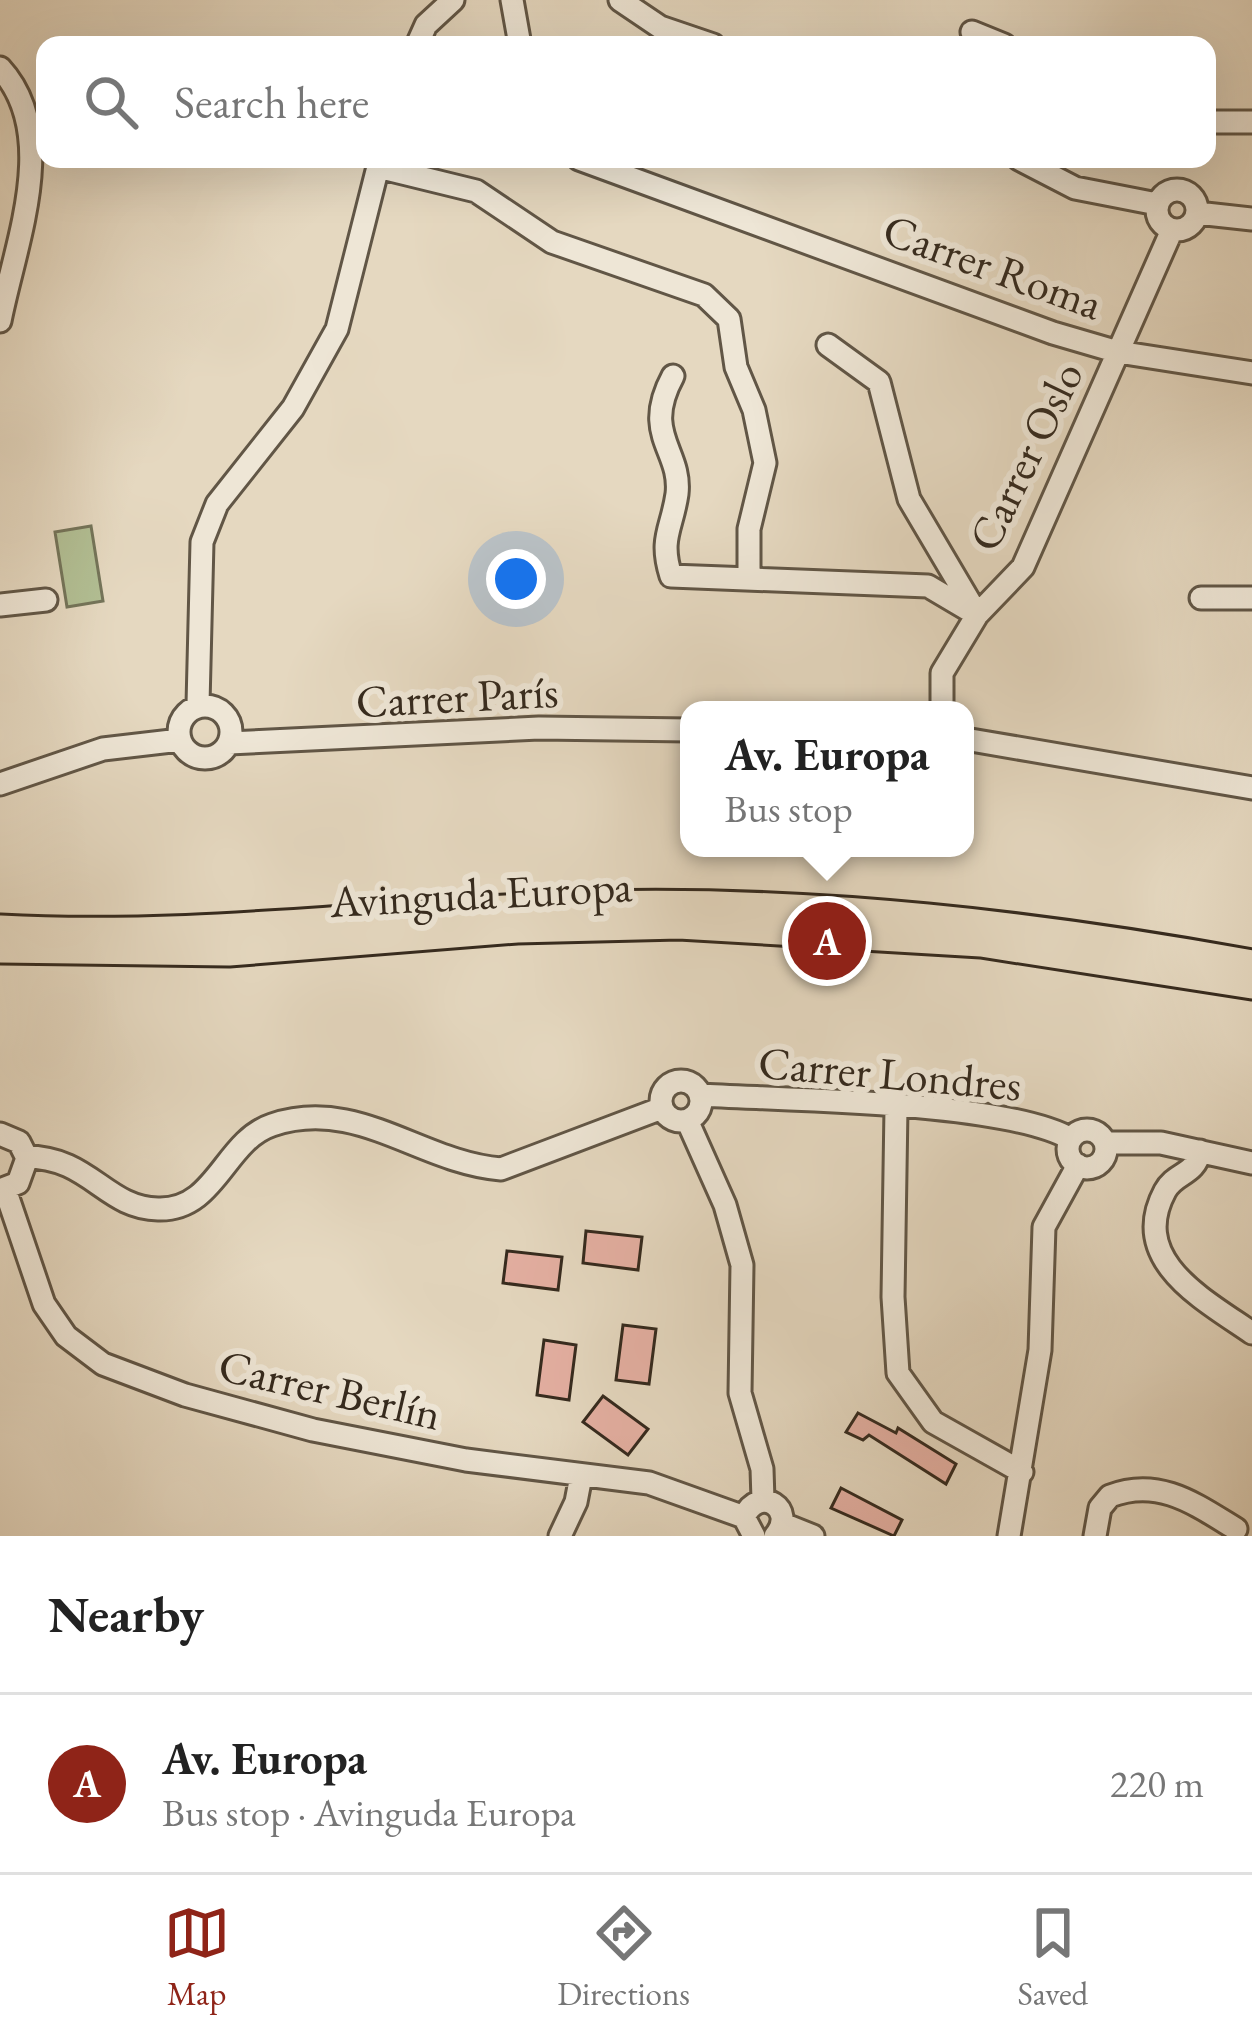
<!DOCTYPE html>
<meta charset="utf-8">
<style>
:root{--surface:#fff;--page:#f2f2f2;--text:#222;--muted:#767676;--line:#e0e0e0;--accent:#8f2418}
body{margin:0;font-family:"EB Garamond",serif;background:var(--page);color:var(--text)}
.you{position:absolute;left:516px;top:579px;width:42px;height:42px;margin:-30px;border:9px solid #fff;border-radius:50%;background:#1a73e8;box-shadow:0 0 0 18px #1a73e833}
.badge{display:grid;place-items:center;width:78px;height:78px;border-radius:50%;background:var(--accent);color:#fff;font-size:39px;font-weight:700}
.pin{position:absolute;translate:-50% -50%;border:6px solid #fff;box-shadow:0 3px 12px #0006}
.popup{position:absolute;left:680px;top:701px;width:294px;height:156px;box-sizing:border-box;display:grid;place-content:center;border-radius:24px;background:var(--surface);filter:drop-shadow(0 3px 9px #0005);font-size:39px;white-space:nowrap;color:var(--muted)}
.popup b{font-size:45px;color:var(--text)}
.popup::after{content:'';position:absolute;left:50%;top:100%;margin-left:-24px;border:24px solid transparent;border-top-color:var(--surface)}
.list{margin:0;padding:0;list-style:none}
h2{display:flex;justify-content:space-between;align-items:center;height:156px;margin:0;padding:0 48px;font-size:51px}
h2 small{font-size:39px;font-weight:400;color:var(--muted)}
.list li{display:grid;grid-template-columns:78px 1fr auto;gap:36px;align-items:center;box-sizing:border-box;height:180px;padding:0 48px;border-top:3px solid var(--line)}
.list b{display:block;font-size:45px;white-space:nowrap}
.list p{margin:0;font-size:39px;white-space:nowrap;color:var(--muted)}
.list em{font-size:39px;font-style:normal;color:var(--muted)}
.icon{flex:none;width:66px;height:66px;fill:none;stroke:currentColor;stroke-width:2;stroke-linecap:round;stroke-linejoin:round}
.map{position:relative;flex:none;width:1252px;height:1536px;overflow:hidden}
.search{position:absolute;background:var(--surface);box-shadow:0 12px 48px #0002;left:36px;right:36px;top:36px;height:132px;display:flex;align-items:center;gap:30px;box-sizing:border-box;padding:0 42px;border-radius:24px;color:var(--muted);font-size:45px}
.sheet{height:336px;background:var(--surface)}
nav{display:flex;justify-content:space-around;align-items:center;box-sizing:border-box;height:168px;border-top:3px solid var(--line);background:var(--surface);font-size:33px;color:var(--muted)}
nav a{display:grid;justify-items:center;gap:6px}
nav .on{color:var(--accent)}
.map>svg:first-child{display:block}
.green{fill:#b2bf94;stroke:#747459;stroke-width:3}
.building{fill:#e5b0a3;stroke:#352a1e;stroke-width:3}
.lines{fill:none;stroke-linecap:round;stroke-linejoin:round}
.minor-casing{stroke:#615646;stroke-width:27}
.major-casing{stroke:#352a1e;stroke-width:33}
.minor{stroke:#eee6d6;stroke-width:21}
.major{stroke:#e5d8c0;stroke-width:27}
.labels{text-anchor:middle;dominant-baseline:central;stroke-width:12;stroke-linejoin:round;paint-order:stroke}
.street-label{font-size:45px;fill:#352a1e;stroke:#eee6d6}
</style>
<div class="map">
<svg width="1252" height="1536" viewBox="0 0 1252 1536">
<rect width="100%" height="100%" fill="#e5d8c0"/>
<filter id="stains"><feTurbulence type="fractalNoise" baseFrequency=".00167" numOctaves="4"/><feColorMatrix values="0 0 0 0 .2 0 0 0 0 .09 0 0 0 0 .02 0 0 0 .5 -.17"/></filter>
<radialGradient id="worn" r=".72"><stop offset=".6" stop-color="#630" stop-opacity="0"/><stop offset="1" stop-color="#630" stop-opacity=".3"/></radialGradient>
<!-- green -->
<path class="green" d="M91,526l12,75 -36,6 -12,-75z"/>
<!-- building -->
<path class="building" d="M586,1231l56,6 -4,33 -55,-7z
M507,1251l55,6 -4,33 -55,-7z
M623,1325l33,4 -7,55 -33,-4z
M544,1340l32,5 -7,55 -32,-5z
M603,1396l45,33 -20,26 -45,-33z
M858,1413l38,20 2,-5 58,36 -10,20 -77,-49 -6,5 -17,-8z
M841,1488l61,32 -8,16 -63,-28z"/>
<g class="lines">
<!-- minor casing -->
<g class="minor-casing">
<path id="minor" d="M512,0l8,45
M620,0l40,27 53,18
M972,32l32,13
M417,45l9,-20 27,-25
M0,68c61,66 15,176 0,253
M1207,122h45
M579,159l474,174 65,19 134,21
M1019,159l56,29 82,16
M378,167l98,24 76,51 152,53 25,24 7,48 18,43 11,53 -16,66v50
M1157 210a20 20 0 1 1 40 0a20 20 0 1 1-40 0Z
M1197,213l55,6
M828,345l51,37 30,117 65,110
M673,376c-32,59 9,74 4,118 -5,35 -18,44 -6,82l257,10 49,29
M1201,598h51
M0,605l46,-5
M198,704l4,-162 15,-38 76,-96 44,-79 43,-170
M179 732a26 26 0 1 1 52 0a26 26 0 1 1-52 0Z
M942,707v-34l35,-58 46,-48 149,-337
M965,739l287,49
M229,743l310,-15 150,2
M0,784l103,-35 77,-9
M661 1101a20 20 0 1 1 40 0a20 20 0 1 1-40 0Z
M700,1095c84,5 305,6 371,44
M896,1108l-3,189 5,76 35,49 89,50
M687,1120l38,85 17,60 -2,128 22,76 1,31
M1068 1149a19 19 0 1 1 38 0a19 19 0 1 1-38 0Z
M0,1134l19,8 8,16 -9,25 -18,7
M1105,1143h56l91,20
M1200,1151c-5,25 -25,21 -35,40 -37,69 38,108 87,142
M26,1157c64,0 79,51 132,52 58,2 66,-68 114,-84 85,-29 149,38 229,44l161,-61
M5,1189l39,115 22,32 37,28 82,31 128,35 153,30 183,23 95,34
M783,1524l30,12
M560,1536l16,-34 5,-26
M754,1536l-10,-19c15,-33 54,-8 31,19
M1009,1536l31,-186 4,-123 34,-62
M1095,1536l5,-28 10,-12c49,-19 85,8 126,33"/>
</g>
<!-- major casing -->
<g class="major-casing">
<path id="major" d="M0,929c201,11 399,-19 600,-24 219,-5 437,20 652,59
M0,949l229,3 288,-23 162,-4 302,18 271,42"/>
</g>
<!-- minor -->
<use href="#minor" class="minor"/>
<!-- major -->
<use href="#major" class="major"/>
</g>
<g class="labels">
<!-- street labels -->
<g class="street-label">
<text transform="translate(993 266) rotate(20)">Carrer Roma</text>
<text transform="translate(1025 456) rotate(-64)">Carrer Oslo</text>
<text transform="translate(457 696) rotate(-3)">Carrer París</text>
<text transform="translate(481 893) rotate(-3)">Avinguda Europa</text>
<text transform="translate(890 1073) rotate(5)">Carrer Londres</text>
<text transform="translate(330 1389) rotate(13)">Carrer Berlín</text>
</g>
</g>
<rect width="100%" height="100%" filter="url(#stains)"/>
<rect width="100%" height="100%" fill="url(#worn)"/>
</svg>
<div class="you"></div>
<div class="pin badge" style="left:827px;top:941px">A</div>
<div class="popup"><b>Av. Europa</b>Bus stop</div>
<div class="search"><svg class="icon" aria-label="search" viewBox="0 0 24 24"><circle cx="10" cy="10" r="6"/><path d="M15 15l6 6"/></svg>Search here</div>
</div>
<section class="sheet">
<h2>Nearby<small></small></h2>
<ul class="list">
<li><span class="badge">A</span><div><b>Av. Europa</b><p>Bus stop · Avinguda Europa</p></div><em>220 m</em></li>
</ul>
</section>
<nav>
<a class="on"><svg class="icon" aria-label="map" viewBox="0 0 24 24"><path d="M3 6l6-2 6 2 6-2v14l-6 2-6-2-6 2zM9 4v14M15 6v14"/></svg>Map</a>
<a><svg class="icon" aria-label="directions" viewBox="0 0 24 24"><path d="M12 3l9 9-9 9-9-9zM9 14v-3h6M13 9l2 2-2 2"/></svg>Directions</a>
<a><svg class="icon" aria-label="saved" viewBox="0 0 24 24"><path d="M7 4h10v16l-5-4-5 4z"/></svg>Saved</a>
</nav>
